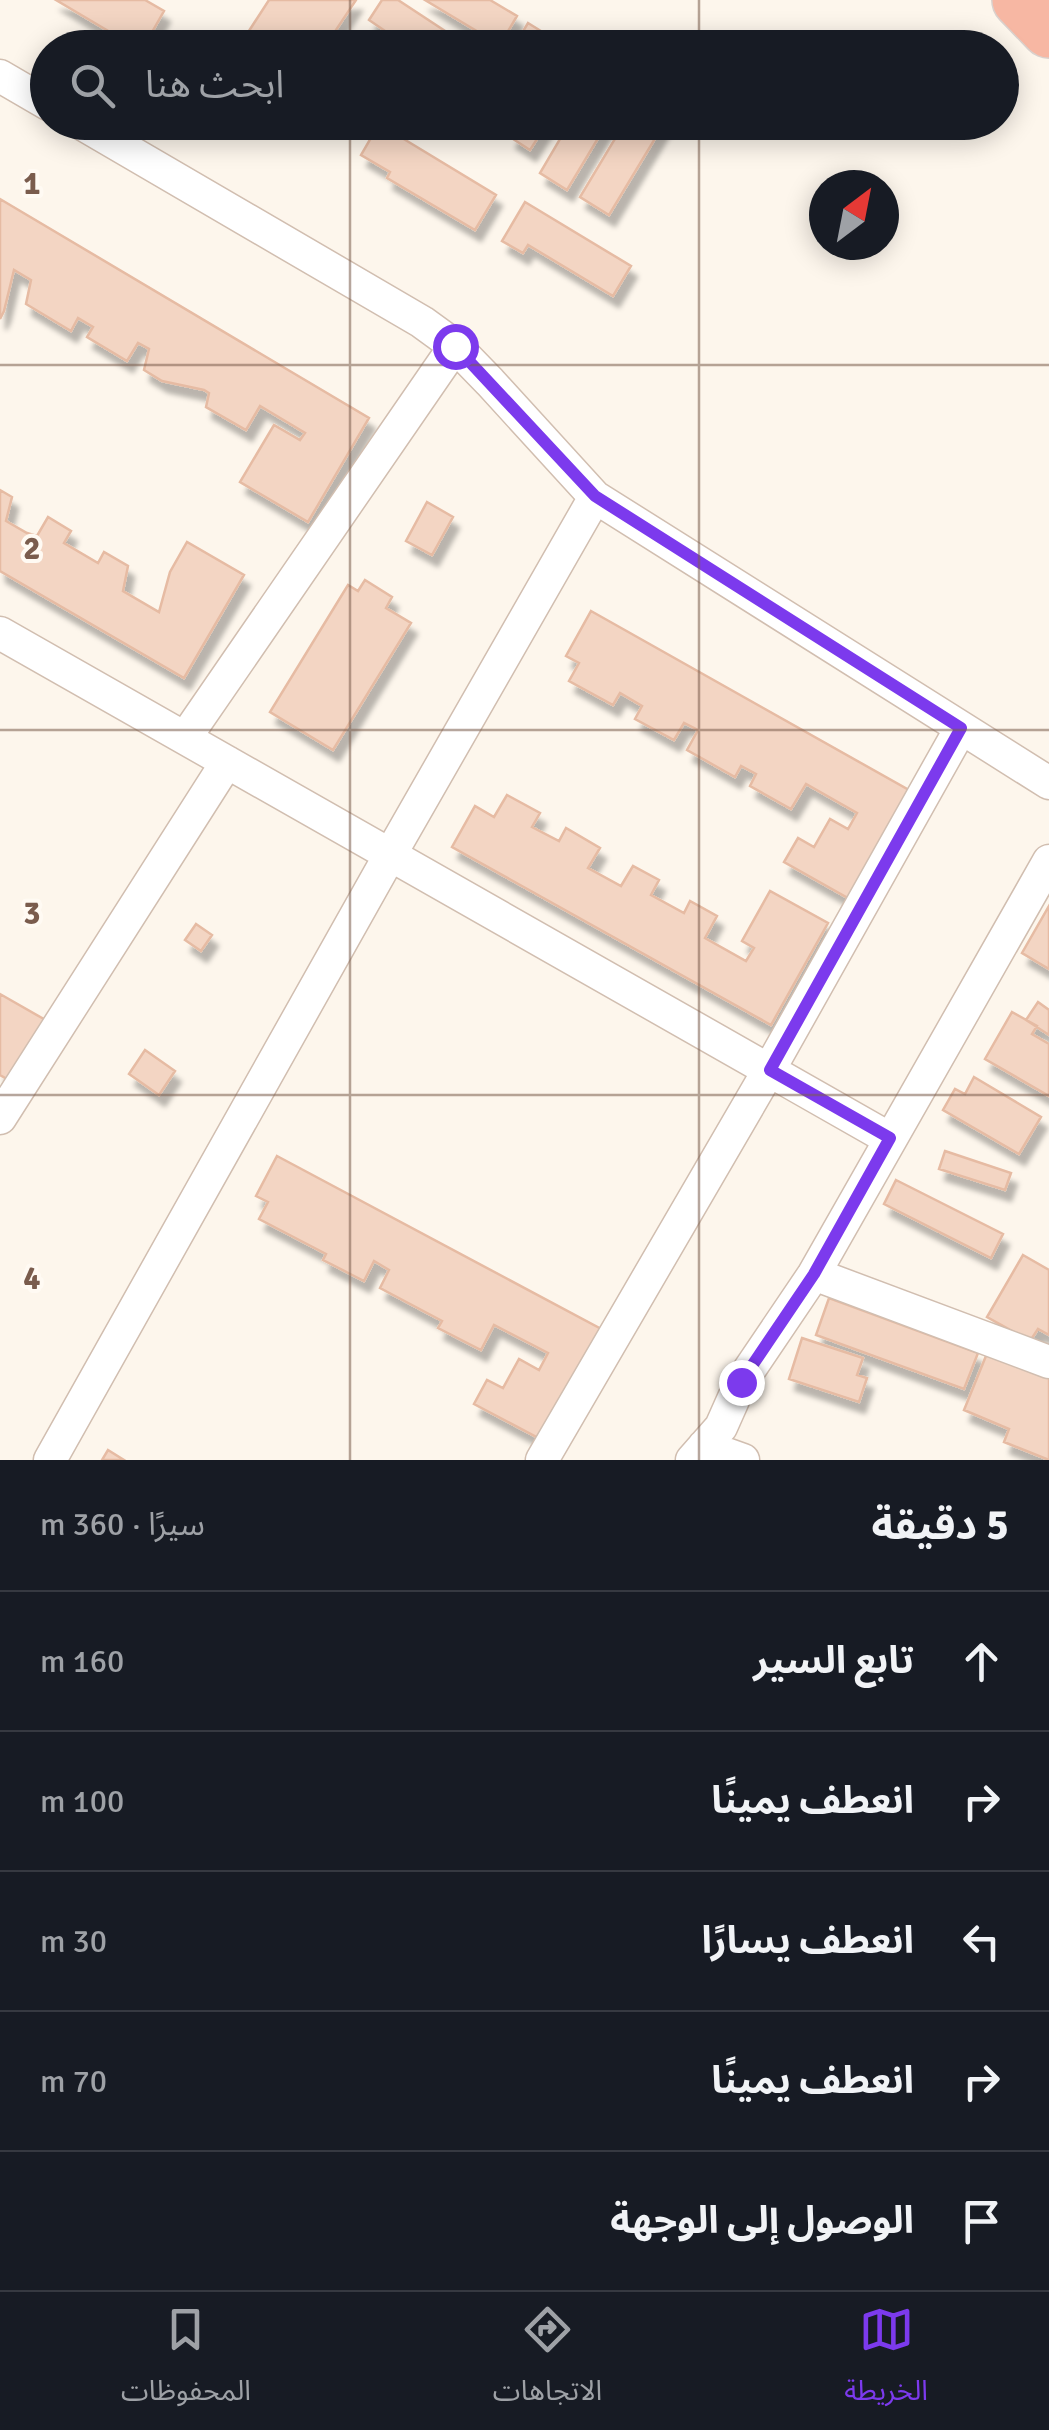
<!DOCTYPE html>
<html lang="ar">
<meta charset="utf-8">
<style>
:root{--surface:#171b24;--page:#20242c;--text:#f1f3f6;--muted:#9ea1a6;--line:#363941;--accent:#7c3aed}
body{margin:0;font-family:Signika,"Noto Sans Arabic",sans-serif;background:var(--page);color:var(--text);direction:rtl}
.compass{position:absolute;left:809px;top:170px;width:90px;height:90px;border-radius:50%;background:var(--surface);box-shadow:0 5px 25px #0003;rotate:32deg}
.stop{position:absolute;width:30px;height:30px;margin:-22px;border:8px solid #7c3aed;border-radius:50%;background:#fff}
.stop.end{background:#7c3aed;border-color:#fff;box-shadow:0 2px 10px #0008}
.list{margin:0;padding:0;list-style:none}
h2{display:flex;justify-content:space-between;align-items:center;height:130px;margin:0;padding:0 40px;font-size:42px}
h2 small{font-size:32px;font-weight:400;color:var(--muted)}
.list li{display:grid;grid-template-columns:65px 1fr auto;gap:30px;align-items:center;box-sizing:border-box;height:140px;padding:0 40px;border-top:2px solid var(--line)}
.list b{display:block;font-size:38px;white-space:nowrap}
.list em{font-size:32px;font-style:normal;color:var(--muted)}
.icon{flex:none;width:55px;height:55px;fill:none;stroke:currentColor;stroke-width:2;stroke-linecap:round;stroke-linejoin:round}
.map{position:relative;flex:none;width:1049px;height:1460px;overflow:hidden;direction:ltr}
.search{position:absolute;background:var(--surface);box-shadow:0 5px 25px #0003;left:30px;right:30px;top:30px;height:110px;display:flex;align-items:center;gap:25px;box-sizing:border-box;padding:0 35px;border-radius:55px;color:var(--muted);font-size:38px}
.sheet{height:830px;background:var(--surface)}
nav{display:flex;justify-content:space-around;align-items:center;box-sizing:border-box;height:140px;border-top:2px solid var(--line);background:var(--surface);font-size:28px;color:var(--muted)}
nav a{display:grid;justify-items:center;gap:5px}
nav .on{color:var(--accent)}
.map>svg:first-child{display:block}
.building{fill:#f3d5c3;stroke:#e6bba3;stroke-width:2.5;filter:url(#shadow)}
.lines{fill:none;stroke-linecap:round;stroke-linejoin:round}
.street-casing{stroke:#d1beb0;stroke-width:35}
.highway-casing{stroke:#dad1cd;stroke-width:58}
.street{stroke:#fff;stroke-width:32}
.highway{stroke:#f7b7a3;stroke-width:55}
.route{stroke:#7c3aed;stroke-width:12}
.grid{fill:none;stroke:#7a5c4d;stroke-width:2.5;stroke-opacity:0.55}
.grid-label{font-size:32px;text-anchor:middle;font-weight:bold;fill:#7a5c4d;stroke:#fffaf3;stroke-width:8;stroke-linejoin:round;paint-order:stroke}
</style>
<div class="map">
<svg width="1049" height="1460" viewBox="0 0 1049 1460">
<defs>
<filter id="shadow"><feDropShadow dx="6" dy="11" stdDeviation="2.5" flood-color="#0004"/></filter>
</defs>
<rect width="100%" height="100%" fill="#fdf6ec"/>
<!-- building -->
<path class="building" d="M56,0h89l19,11 -21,37h-6z
M269,0h87l-32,48h-65l-14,-11z
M382,0h16l73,48h-61l-41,-28z
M425,0h65l27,16 -17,29z
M528,23l24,15 -5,10h-34z
M359,32l25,16h-35z
M520,122h28l-18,28 -20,-13z
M570,122h32l4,3 -39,65 -27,-17z
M625,122h40l-56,93 -29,-18z
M379,124l117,71 -21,35 -88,-52 3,-6 -29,-17z
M0,199l369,219 -61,104 -68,-40 34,-57 26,15 5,-7 -45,-27 -14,24 -40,-23 3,-14 -5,-3 -42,-9 -18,-11 5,-21 -11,-6 -11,18 -40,-24 6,-10 -15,-9 -7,13 -45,-27 5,-24 -17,-10 -10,41 -4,8z
M525,202l106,64 -18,30 -85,-51 -5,8 -21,-12z
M0,490l12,7 -6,24 21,12 10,3 11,-19 23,14 -7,12 34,20 6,-11 24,14 -5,25 36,21 11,-40 17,-30 57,33 -60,103 -184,-107z
M427,502l26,15 -21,38 -26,-14z
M365,580l27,17 -6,11 25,15 -78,127 -63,-38 78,-127 10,6z
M591,611l325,183 -61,108 -71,-40 14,-24 16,9 16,-28 18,10 9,-16 -51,-29 -15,25 -41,-23 6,-12 -15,-8 -6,11 -48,-27 11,-20 -14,-7 -10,17 -39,-21 7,-13 -22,-13 -7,12 -44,-24 10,-18 -13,-7z
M507,795l33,18 -8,14 27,14 7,-13 34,20 -12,20 33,18 12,-20 26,14 -8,15 33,18 6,-12 27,15 -12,22 41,23 8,-13 -12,-7 28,-50 58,32 -57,102 -319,-178 23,-41 19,11z
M1049,906v63l-27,-16z
M196,924l16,11 -11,16 -16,-11z
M0,994l49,28 -35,61 -14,-8z
M1038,1002l11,8v25l-23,-15z
M1012,1012l25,14 -5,8 17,10v52l-64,-37z
M145,1050l30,21 -16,24 -30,-21z
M974,1077l67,40 -22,37 -76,-44 12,-21 10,5z
M945,1151l66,22 -6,17 -66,-21z
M277,1156l328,175 -59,111 -72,-38 13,-24 16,8 16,-29 20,11 9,-17 -54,-28 -13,25 -43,-22 4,-7 -62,-33 9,-18 -15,-9 -10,20 -41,-21 3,-6 -67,-35 9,-17 -12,-6z
M896,1180l107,54 -12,24 -107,-54z
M1023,1255l26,15v65l-11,-6 -8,12 -43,-24z
M829,1298l149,55 -14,36 -148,-54z
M802,1338l61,20 -6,17 10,3 -8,24 -70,-23z
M988,1351l61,25v84l-45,-18 5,-13 -45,-19z
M108,1450l16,10h-22z"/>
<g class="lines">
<!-- street casing -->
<g class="street-casing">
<path id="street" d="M0,76l48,28
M79,122l343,200 33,24 35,36 105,115 454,286
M0,633l890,506
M185,738l270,-392
M0,1118l227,-356
M814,1274l235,88
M704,1446l39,14
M50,1460l340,-605 205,-358
M542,1460l227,-390 192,-342
M692,1460l29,-33 20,-45 73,-108 235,-413"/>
</g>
<!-- highway casing -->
<g class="highway-casing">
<path id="highway" d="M1020,0l29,30"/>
</g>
<!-- street -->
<use href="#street" class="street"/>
<!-- highway -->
<use href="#highway" class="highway"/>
</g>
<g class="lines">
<!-- route -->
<path class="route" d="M455,346l140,150 366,232 -191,342 120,68 -76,136 -73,108"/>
</g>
<!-- grid -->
<path class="grid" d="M350,0v48M699,0v48M350,122v1338M699,122v1338M0,365h1049M0,730h1049M0,1095h1049"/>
<g class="grid-label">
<text x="32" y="194">1</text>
<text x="32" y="559">2</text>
<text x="32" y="924">3</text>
<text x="32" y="1289">4</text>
</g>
</svg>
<svg class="compass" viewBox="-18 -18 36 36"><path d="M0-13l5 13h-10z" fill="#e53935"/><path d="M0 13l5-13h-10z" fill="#9ea1a6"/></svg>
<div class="stop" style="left:455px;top:346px"></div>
<div class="stop end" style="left:741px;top:1382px"></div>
<div class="search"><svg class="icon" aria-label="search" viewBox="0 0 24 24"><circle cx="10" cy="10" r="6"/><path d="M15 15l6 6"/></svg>ابحث هنا</div>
</div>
<section class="sheet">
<h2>5 دقيقة<small>سيرًا · 360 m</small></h2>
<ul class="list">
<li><svg class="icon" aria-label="ahead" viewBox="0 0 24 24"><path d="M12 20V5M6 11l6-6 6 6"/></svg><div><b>تابع السير</b></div><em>160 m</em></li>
<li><svg class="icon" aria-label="right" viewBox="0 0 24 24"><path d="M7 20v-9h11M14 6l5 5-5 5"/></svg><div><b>انعطف يمينًا</b></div><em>100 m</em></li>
<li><svg class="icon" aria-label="left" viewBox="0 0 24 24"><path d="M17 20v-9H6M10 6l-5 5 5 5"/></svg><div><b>انعطف يسارًا</b></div><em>30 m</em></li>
<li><svg class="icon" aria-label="right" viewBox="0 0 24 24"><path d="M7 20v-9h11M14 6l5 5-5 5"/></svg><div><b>انعطف يمينًا</b></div><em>70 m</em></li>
<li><svg class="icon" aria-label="arrive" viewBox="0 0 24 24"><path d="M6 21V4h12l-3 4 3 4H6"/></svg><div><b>الوصول إلى الوجهة</b></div></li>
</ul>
</section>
<nav>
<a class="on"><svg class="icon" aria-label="map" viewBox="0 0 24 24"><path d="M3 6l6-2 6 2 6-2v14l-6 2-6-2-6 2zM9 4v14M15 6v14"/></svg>الخريطة</a>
<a><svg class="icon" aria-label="directions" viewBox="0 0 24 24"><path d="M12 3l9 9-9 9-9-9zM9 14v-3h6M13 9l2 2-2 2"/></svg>الاتجاهات</a>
<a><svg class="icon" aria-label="saved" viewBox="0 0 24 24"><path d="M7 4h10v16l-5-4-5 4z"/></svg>المحفوظات</a>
</nav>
